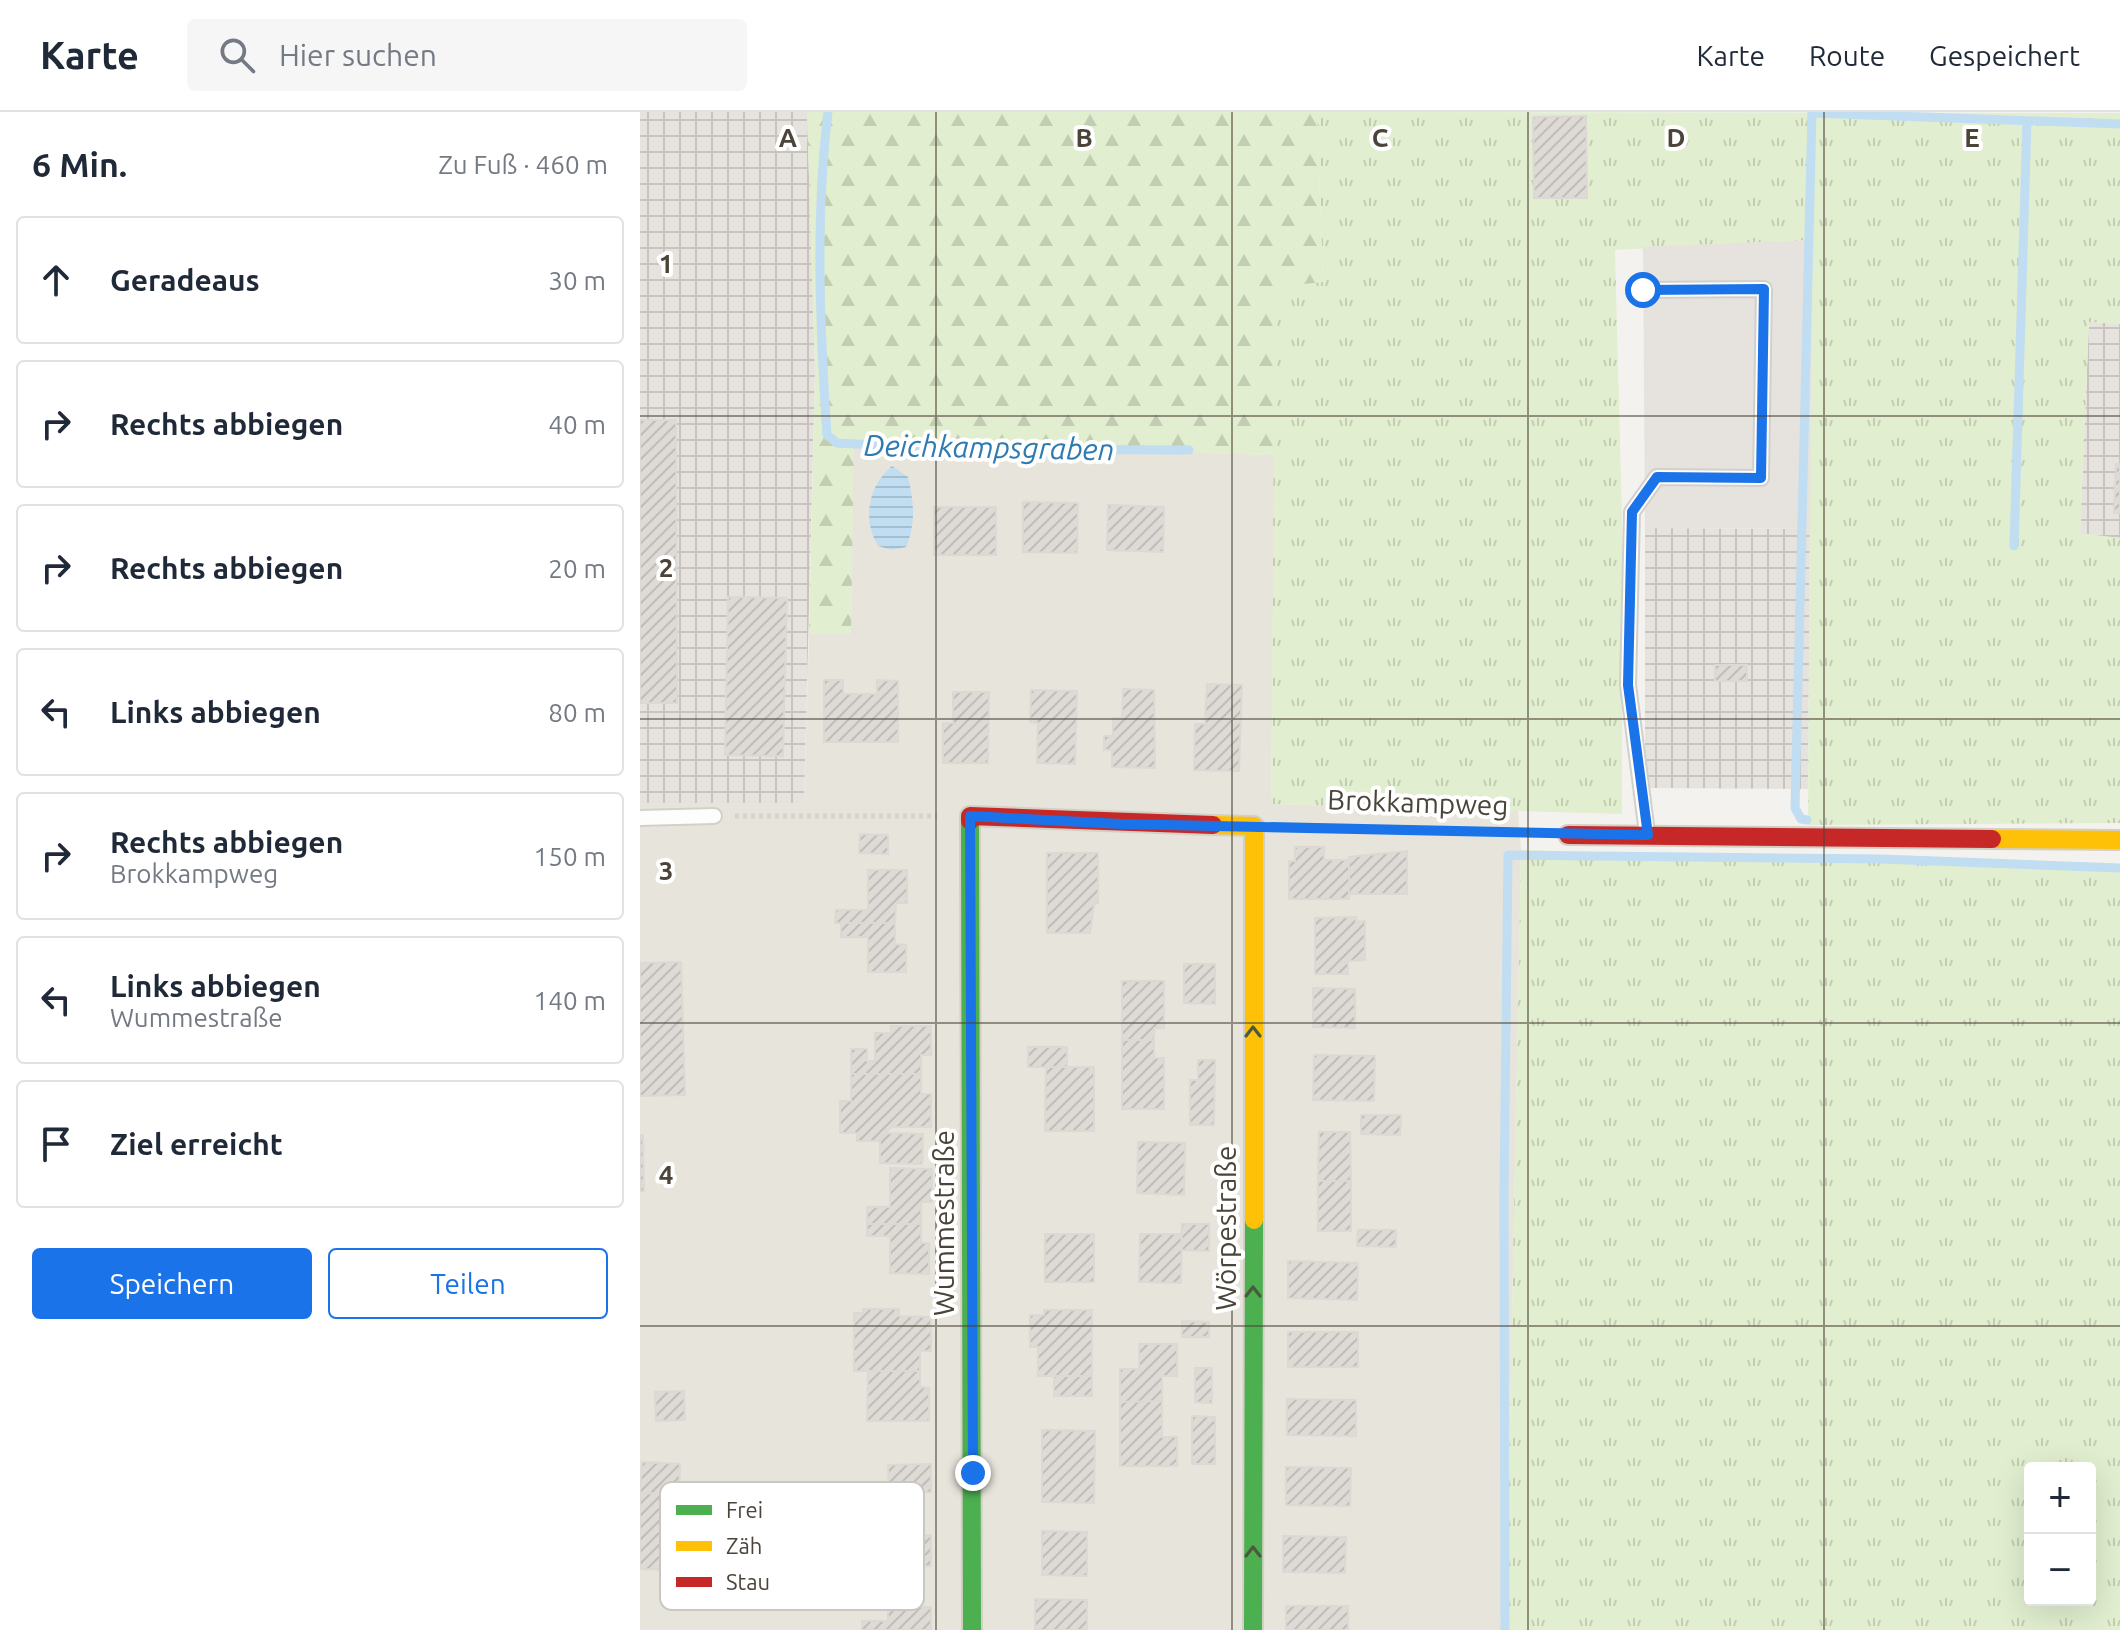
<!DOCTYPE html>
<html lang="de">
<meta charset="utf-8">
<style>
:root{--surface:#fff;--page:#f6f6f7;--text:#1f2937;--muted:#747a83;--line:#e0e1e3;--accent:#1a73e8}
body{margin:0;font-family:Ubuntu,sans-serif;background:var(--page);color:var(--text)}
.controls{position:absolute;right:24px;bottom:24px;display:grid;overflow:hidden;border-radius:8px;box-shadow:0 8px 32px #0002}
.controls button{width:72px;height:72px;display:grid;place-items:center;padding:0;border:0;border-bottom:2px solid var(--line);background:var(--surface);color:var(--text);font:40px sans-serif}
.stop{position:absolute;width:24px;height:24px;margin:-18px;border:6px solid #1a73e8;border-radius:50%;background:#fff}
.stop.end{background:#1a73e8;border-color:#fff;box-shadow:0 2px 8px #0008}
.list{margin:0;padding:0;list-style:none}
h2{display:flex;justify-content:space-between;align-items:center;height:104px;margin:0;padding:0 32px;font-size:34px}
h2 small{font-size:26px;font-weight:400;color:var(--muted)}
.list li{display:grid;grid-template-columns:52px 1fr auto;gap:24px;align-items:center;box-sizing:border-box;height:128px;margin:0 16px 16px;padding:0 16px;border:2px solid var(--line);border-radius:8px}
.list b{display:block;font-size:30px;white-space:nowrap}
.list p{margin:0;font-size:26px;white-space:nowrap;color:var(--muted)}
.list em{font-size:26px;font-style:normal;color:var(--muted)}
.actions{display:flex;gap:16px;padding:24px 32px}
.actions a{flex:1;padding:18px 0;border:2px solid var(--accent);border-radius:8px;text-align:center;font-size:28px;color:var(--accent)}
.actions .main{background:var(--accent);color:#fff}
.icon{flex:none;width:44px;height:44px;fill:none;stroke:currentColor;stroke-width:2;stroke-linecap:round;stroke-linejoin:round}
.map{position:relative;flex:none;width:1480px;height:1518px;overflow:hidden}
header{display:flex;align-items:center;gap:48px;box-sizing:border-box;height:112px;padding:0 40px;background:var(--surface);border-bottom:2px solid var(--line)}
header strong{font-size:38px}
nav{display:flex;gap:44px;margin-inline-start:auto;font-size:28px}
.search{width:560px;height:72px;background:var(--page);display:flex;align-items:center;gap:20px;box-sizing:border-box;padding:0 28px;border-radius:8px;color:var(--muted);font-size:30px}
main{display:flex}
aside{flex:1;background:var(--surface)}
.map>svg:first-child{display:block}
.residential{fill:#e7e4dc}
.industrial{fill:url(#industrial-grid)}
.grass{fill:url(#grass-tufts);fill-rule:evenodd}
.forest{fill:url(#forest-firs)}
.parking{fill:#e6e3df}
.water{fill:url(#water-rules)}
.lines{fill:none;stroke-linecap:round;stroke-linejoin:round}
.stream{stroke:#c0ddf1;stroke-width:9}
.building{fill:url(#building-hatch);stroke:#dcd9d4;stroke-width:2}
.lane-casing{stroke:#d2d0cb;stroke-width:18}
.fast-casing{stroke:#d3cfc5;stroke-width:22}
.slow-casing{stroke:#d3cfc5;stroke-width:22}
.jam-casing{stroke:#d3cfc5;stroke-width:22}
.path{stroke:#d3d2cc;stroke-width:5;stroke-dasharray:4 4;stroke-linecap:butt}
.lane{stroke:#fdfdfc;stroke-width:14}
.fast{stroke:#4caf50;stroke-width:18}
.slow{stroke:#ffc107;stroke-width:18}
.jam{stroke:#c62828;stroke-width:18}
.oneway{stroke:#4b593e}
.route{stroke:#1a73e8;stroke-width:10}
.grid{fill:none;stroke:#4b4439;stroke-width:2;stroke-opacity:0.55}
.labels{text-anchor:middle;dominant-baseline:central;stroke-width:8;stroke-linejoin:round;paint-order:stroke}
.street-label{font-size:28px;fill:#4b4439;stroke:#fff}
.water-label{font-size:30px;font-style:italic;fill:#2e7ab2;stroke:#fff}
.key{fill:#fff;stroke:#c9c7c4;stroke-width:2}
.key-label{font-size:22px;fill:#4b4439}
.grid-label{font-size:26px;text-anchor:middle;font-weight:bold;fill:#4b4439;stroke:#fff;stroke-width:8;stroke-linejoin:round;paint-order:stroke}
</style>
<header>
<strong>Karte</strong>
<div class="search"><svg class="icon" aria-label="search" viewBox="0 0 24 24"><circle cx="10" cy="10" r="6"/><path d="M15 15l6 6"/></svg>Hier suchen</div>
<nav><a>Karte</a><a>Route</a><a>Gespeichert</a></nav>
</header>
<main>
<aside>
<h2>6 Min.<small>Zu Fuß · 460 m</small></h2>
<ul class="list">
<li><svg class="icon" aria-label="ahead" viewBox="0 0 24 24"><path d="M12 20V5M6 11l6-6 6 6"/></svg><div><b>Geradeaus</b></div><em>30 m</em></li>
<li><svg class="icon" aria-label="right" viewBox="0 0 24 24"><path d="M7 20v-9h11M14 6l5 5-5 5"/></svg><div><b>Rechts abbiegen</b></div><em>40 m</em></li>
<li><svg class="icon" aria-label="right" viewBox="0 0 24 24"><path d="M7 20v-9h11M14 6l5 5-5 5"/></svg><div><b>Rechts abbiegen</b></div><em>20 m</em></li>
<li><svg class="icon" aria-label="left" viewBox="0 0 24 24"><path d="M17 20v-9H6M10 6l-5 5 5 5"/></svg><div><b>Links abbiegen</b></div><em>80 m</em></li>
<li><svg class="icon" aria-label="right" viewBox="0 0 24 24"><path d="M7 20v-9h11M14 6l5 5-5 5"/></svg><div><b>Rechts abbiegen</b><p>Brokkampweg</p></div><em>150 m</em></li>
<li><svg class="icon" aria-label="left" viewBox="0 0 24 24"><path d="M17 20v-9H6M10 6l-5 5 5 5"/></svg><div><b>Links abbiegen</b><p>Wummestraße</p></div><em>140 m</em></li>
<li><svg class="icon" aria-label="arrive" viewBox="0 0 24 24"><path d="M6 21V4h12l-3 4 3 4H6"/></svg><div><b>Ziel erreicht</b></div></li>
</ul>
<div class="actions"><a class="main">Speichern</a><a>Teilen</a></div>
</aside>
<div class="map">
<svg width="1480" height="1518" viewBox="0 0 1480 1518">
<defs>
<pattern id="industrial-grid" width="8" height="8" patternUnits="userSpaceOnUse" patternTransform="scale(2)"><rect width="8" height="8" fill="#e6e2de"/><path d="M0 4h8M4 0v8" fill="none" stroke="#c7c3bf"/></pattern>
<pattern id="grass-tufts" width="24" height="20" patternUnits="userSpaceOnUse" patternTransform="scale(2)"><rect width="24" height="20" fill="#e1eecf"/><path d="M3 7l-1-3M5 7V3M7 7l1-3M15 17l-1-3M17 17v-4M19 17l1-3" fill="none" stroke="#c3cdb2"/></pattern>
<pattern id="forest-firs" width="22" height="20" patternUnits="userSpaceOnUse" patternTransform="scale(2)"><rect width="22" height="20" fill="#e1eecf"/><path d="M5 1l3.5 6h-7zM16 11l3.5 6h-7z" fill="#c3cdb2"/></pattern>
<pattern id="water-rules" width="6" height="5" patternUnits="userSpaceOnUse" patternTransform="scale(2)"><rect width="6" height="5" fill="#c0ddf1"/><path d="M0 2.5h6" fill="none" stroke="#a6bfcf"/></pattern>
<pattern id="building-hatch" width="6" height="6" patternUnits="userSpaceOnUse" patternTransform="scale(2)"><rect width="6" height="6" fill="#dedbd6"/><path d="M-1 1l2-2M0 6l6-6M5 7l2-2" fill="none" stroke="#c0bdb8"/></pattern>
</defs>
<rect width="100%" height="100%" fill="#f4f2ee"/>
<!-- residential -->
<path class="residential" d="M213,331l422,12 -4,349 247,7 3,39 -15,780h-866v-827h164l5,-169 42,-1z"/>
<!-- industrial -->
<path class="industrial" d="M0,0h167l8,259 -11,432h-164z
M1449,210l31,2v214l-40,-4z
M1005,416l165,1 -2,260 -163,-1z"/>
<!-- grass -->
<path class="grass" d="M677,0l803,1v211l-31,-2 -9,211 40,5v285l-312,2 3,-585 -196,10 7,269v295l-351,-10 4,-517 48,-6z
M881,738l599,19v761h-614zM1390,1356h60v132h-60z"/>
<!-- forest -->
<path class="forest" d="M167,0h510l6,170 -48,5v168l-421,-11 -3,190h-42l6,-263z"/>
<!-- parking -->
<path class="parking" d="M1172,128l-2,289 -165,-1 -2,-281z"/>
<!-- water -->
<path class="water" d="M252,354l16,11c6,25 8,46 -2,70l-14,3 -14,-4c-16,-27 -10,-60 14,-80z"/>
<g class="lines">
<!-- stream -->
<path class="stream" d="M188,0c-13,107 -8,216 -1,323l10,8 117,6 235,1
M1172,1l308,11
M1374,434l13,-425
M1167,708l-6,-1 -6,-11 17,-696
M865,1518l-1,-436 4,-339 374,4 238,9"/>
</g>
<!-- building -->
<path class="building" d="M946,4l1,82h-53l-1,-81z
M0,308h36l1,283h-37z
M1476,352h4v49h-6z
M383,390l55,1 -1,50 -54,-1z
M468,393l56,2 -1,45 -56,-2z
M294,395h62v48h-62z
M88,485l59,1 -4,158 -58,-1z
M1075,553h32v16h-32z
M184,568h19v14h34v-14l21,1v61h-74z
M567,572l35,1 -3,86 -45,-1 1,-46h10z
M483,577l31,1 1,78 -43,-1v-17h-8v-14h9v-18h9z
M391,578l46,1 -2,73 -38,-1 1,-40 -8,-1z
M313,580h36l-1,71h-45v-40h10z
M220,722l28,1v19l-29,-1z
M655,735h29v13h25v39h-60v-38h6z
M767,739v43h-58v-37z
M407,741h51v50l-4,1 -4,29h-43z
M228,758h39v33h-11l-1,20h-60l1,-13h32z
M716,805v5l9,-1v39l-17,1v13h-33v-56z
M201,811h54v21l11,1v27h-38v-35h-27z
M41,850l4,133 -45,1v-133z
M544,852h31v40l-31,-1z
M482,869h42v47h-10v12h-32z
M673,876l42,1v39l-42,-1z
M251,914h40v29h-10v19h-70v-25h16v12h8v-28h16z
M482,928h32v18h10v51h-42z
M388,935h39v20h-39z
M674,943l61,1 -1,45 -61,-1z
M558,948h17l-1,65h-24v-45h8z
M406,955h48v64h-49z
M211,962h70v20h10v33h-40l-13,14h-21v-8h-17v-32h11z
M721,1003h40l-1,20 -39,-1z
M679,1020h31l1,49h-33z
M245,1021l38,1 -1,30 -42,-1v-24z
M0,1023h3l1,56h-4z
M498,1030l47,1 -1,52 -47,-2z
M250,1056l42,1v33h-11v22h-54v-17h23z
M678,1069h33v50h-33z
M227,1112h54v19h8v31l-39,-1v-37h-23z
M542,1112h27v27l-28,-1z
M718,1118h38v17l-39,-1z
M405,1122h49v48h-49z
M500,1122h42l-1,49 -42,-1z
M648,1149l70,2 -1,37 -69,-2z
M223,1197h36v7l32,1v34h-11v20h-66v-58h9z
M404,1198h48v66h-54v-29h-8v-32h14z
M542,1209l27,1v15h-27z
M648,1220h70v35h-70z
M499,1232h38v32h-15v25l-42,1v-33h19z
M555,1256h17v35l-17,-1z
M228,1259h52v16l9,1v33h-62z
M414,1264h38v20h-38z
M44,1279l1,29 -29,1 -1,-29z
M647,1287l69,1v36l-69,-1z
M522,1289v36h15v29h-57v-64z
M552,1304l23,1v47h-23z
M402,1318l53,1 -1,72 -52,-1z
M2,1350l38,2 -1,30 -39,-1z
M291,1352v28l-11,1v21h-65v-25h34l-1,-24z
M646,1355l65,1 -1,38 -64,-1z
M0,1381l32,1 -1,76 -31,-1z
M215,1402h65v21h11v31h-76z
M402,1419l45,1v44l-45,-1z
M643,1424l63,1 -1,36 -62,-1z
M395,1487l52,1v30h-52z
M646,1494h62v24h-62z
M248,1495h43v23h-69v-9h26z"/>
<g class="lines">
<!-- lane casing -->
<g class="lane-casing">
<path id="lane" d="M1003,178l121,-1 -3,189 -104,-1 -25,35 -4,173 19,148
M0,706l74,-2"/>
</g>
<!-- fast casing -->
<g class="fast-casing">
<path id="fast" d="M330,709l2,809
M613,1518l1,-410"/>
</g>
<!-- slow casing -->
<g class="slow-casing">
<path id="slow" d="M573,713l41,1v394
M1352,727l128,1"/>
</g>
<!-- jam casing -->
<g class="jam-casing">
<path id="jam" d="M330,709v-5l243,9
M928,723l424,4"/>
</g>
<!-- path -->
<path class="path" d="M95,704h202
M649,715l246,7"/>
<!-- lane -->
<use href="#lane" class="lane"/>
<!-- fast -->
<use href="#fast" class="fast"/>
<!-- slow -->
<use href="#slow" class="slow"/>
<!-- jam -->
<use href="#jam" class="jam"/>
</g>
<!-- one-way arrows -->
<defs><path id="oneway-chevron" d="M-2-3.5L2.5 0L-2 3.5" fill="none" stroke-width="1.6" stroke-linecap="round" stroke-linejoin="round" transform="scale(2)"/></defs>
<g class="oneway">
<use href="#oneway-chevron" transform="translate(613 920) rotate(-90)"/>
<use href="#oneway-chevron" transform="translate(613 1180) rotate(-90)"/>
<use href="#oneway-chevron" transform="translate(613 1440) rotate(-90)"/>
</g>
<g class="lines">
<!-- route -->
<path class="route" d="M333,1361l-3,-657 150,8 528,11 -20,-150 4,-173 25,-35 104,1 3,-189 -121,1"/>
</g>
<!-- grid -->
<path class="grid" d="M296,0v1518M592,0v1518M888,0v1518M1184,0v1518M0,304h1480M0,607h1480M0,911h1480M0,1214h1480"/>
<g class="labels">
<!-- street labels -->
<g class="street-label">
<text transform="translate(778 690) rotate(2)">Brokkampweg</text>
<text transform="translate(303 1111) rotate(-90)">Wummestraße</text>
<text transform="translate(585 1116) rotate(-90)">Wörpestraße</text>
</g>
<!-- water labels -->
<g class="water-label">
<text transform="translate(349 335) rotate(1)">Deichkampsgraben</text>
</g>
</g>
<!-- legend -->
<rect x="20" y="1370" width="264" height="128" rx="12" class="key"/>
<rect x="36" y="1393" width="36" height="10" fill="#4caf50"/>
<rect x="36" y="1429" width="36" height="10" fill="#ffc107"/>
<rect x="36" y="1465" width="36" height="10" fill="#c62828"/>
<g class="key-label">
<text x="86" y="1406">Frei</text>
<text x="86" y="1442">Zäh</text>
<text x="86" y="1478">Stau</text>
</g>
<g class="grid-label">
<text x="148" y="35">A</text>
<text x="444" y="35">B</text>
<text x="740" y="35">C</text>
<text x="1036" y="35">D</text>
<text x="1332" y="35">E</text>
<text x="26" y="161">1</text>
<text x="26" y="465">2</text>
<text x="26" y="768">3</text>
<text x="26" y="1072">4</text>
</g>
</svg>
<div class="controls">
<button>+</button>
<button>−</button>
</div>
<div class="stop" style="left:1003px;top:178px"></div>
<div class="stop end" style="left:333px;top:1361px"></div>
</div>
</main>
